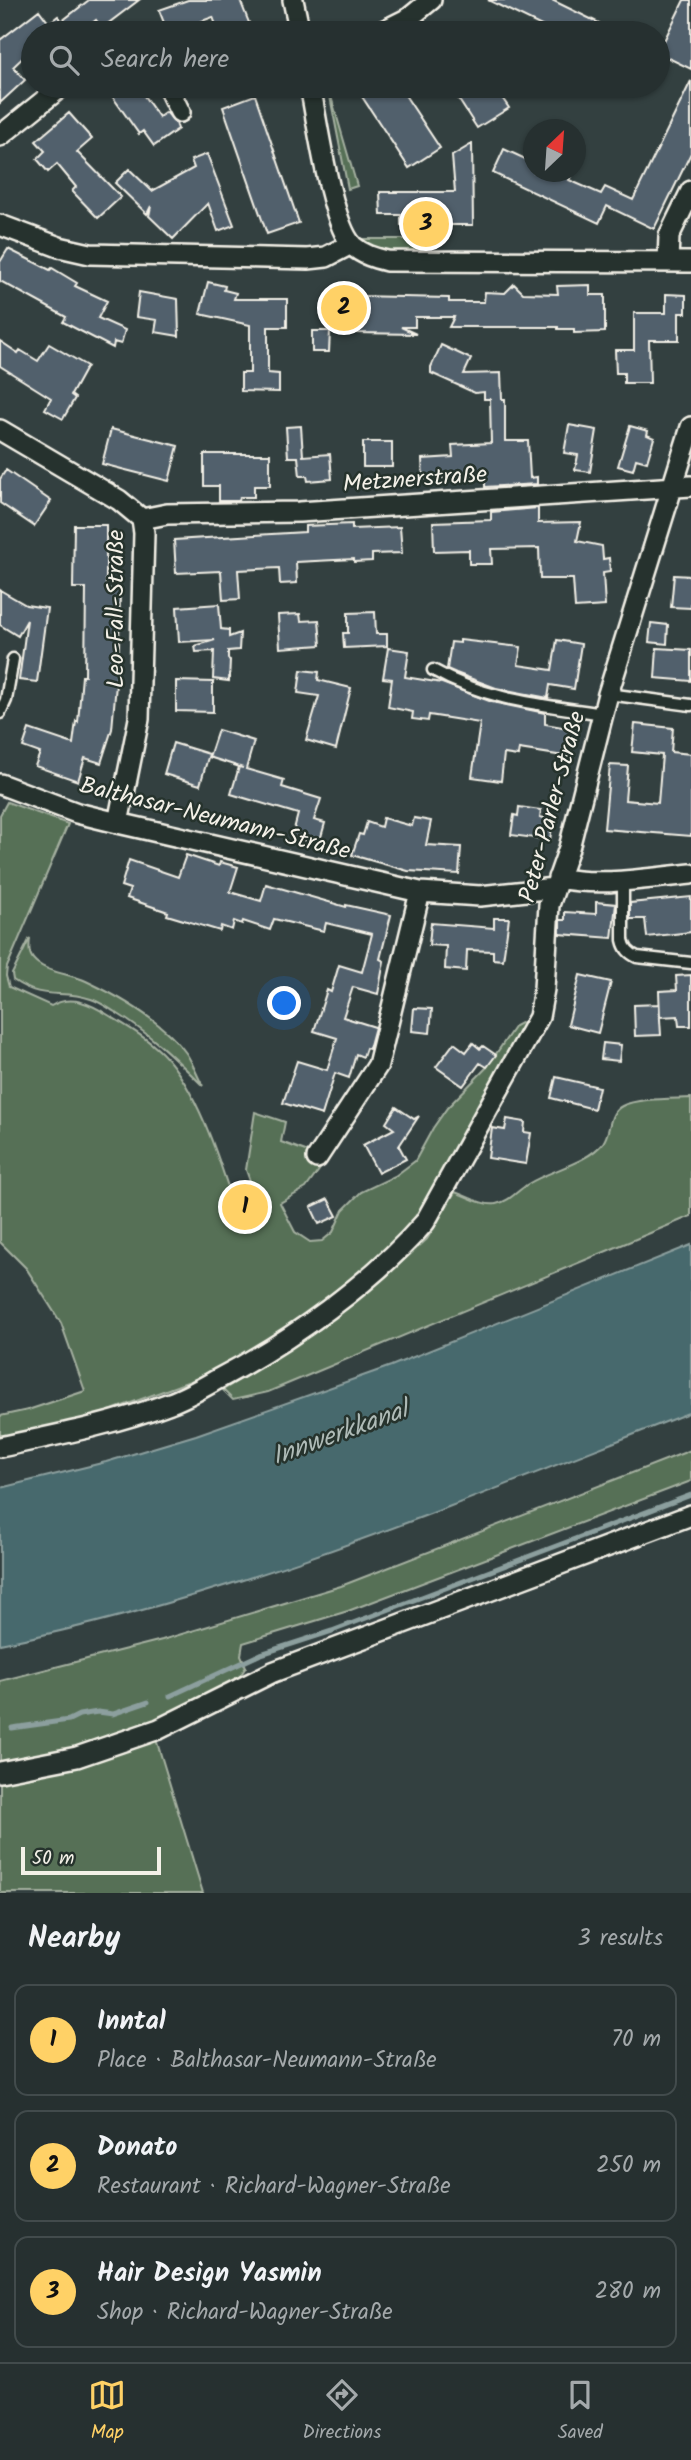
<!DOCTYPE html>
<meta charset="utf-8">
<style>
:root{--surface:#263030;--page:#323c3c;--text:#f1f3f6;--muted:#a4a9ab;--line:#424b4c;--accent:#ffd166}
body{margin:0;font-family:Kalam,sans-serif;background:var(--page);color:var(--text)}
.compass{position:absolute;left:523px;top:119px;width:63px;height:63px;border-radius:50%;background:var(--surface);box-shadow:0 2px 5px #0004;rotate:25deg}
.scale{position:absolute;left:21px;bottom:18px;width:140px;box-sizing:border-box;padding-left:7px;border:4px solid #f4f1e8;border-top:0;font-size:19px;line-height:24px;white-space:nowrap;color:#f4f1e8;-webkit-text-stroke:5px #26332d;paint-order:stroke}
.you{position:absolute;left:285px;top:1004px;width:24px;height:24px;margin:-18px;border:5px solid #fff;border-radius:50%;background:#1a73e8;box-shadow:0 0 0 10px #1a73e833}
.badge{display:grid;place-items:center;width:46px;height:46px;border-radius:50%;background:var(--accent);color:#111;font-size:23px;font-weight:700}
.pin{position:absolute;translate:-50% -50%;border:4px solid #fff;box-shadow:0 2px 7px #0006}
.list{margin:0;padding:0;list-style:none}
h2{display:flex;justify-content:space-between;align-items:center;height:91px;margin:0;padding:0 28px;font-size:30px}
h2 small{font-size:23px;font-weight:400;color:var(--muted)}
.list li{display:grid;grid-template-columns:46px 1fr auto;gap:21px;align-items:center;box-sizing:border-box;height:112px;margin:0 14px 14px;padding:0 14px;border:2px solid var(--line);border-radius:14px}
.list b{display:block;font-size:26px;white-space:nowrap}
.list p{margin:0;font-size:23px;white-space:nowrap;color:var(--muted)}
.list em{font-size:23px;font-style:normal;color:var(--muted)}
.icon{flex:none;width:38px;height:38px;fill:none;stroke:currentColor;stroke-width:2;stroke-linecap:round;stroke-linejoin:round}
.map{position:relative;flex:none;width:691px;height:1893px;overflow:hidden}
.search{position:absolute;background:var(--surface);box-shadow:0 2px 5px #0004;left:21px;right:21px;top:21px;height:77px;display:flex;align-items:center;gap:18px;box-sizing:border-box;padding:0 24px;border-radius:38px;color:var(--muted);font-size:26px}
.sheet{height:469px;background:var(--surface)}
nav{display:flex;justify-content:space-around;align-items:center;box-sizing:border-box;height:98px;border-top:2px solid var(--line);background:var(--surface);font-size:19px;color:var(--muted)}
nav a{display:grid;justify-items:center;gap:4px}
nav .on{color:var(--accent)}
.map>svg:first-child{display:block}
.green{fill:#567057;stroke:#a5b0a0;stroke-width:2}
.water{fill:#47696d;stroke:#8c9f9e;stroke-width:2}
.lines{fill:none;stroke-linecap:round;stroke-linejoin:round}
.stream{stroke:#8c9f9e;stroke-width:5}
.building{fill:#51606c;stroke:#f4f1e8;stroke-width:2}
.service-casing{stroke:#f4f1e8;stroke-width:15}
.minor-casing{stroke:#f4f1e8;stroke-width:24}
.service{stroke:#26332d;stroke-width:10}
.minor{stroke:#26332d;stroke-width:19}
.labels{text-anchor:middle;dominant-baseline:central;stroke-width:5;stroke-linejoin:round;paint-order:stroke}
.street-label{font-size:24px;fill:#f4f1e8;stroke:#26332d}
.water-label{font-size:26px;font-style:italic;fill:#afbbb7;stroke:#26332d}
</style>
<div class="map">
<svg width="691" height="1893" viewBox="0 0 691 1893">
<rect width="100%" height="100%" fill="#334040"/>
<filter id="ink" filterUnits="userSpaceOnUse"><feTurbulence type="fractalNoise" baseFrequency=".0143" numOctaves="2"/><feDisplacementMap in="SourceGraphic" scale="14" xChannelSelector="R" yChannelSelector="G"/><feConvolveMatrix kernelMatrix="1 2 1 2 8 2 1 2 1" color-interpolation-filters="sRGB"/></filter>
<g filter="url(#ink)">
<!-- green -->
<path class="green" d="M328,86l29,100 -9,3z
M363,239h63v14c-23,0 -46,3 -63,-14z
M7,802l61,22 -61,143 -1,9 3,11 42,19c21,-12 40,-2 59,10 18,11 37,22 52,37 37,37 60,115 76,165l7,3 7,-2 7,-13 -13,-36 9,-58 30,10 -4,20 30,11 14,9 -19,26 -26,15 15,29 15,10 12,-1 11,-9 10,-22 18,-18 34,-16 20,-15 18,-33 14,-20 40,-41 28,-41 17,-9 -115,201 -15,17 -33,30 -107,82 -37,21 -129,48 -96,23v-23l28,-6 57,-19 -24,-68 -35,-55 -26,-26v-427z
M30,938c-1,10 -2,17 6,24 13,11 34,12 50,19 34,16 77,41 100,72 7,10 11,23 17,33 -28,-28 -54,-53 -88,-74 -8,-5 -15,-10 -24,-13 -31,-11 -46,3 -78,-19l-1,-6z
M691,1098v118l-423,176 -35,8 -10,-10 76,-47 83,-63 45,-41 28,-47c12,4 28,14 41,12 13,-2 21,-13 32,-20 22,-14 58,-20 75,-41 9,-13 4,-29 19,-37 15,-8 51,-7 69,-8z
M691,1450v31l-343,130 -105,32 -2,12 5,12 -10,15 -102,47 -84,26 -50,11v-85l162,-41 179,-54z
M156,1739l47,154h-203v-112z"/>
<!-- water -->
<path class="water" d="M691,1245v167c-226,88 -452,185 -691,232v-156l106,-26 90,-27 195,-69z"/>
<g class="lines">
<!-- stream -->
<path class="stream" d="M170,1696l91,-42 71,-23 359,-136
M12,1728l57,-8 10,-5 19,-3 15,2 35,-12"/>
</g>
<!-- building -->
<path class="building" d="M89,0h50l-37,28 -6,-8 -16,13h-47v15l-20,19 12,13 -25,23v-63l39,-30 10,13 9,-7 4,5z
M188,0h52l13,33h-34l-6,-16 -45,16 -9,-23z
M488,0h64l47,23 -5,10h-38z
M684,0h7v69l-33,-16z
M691,81v72l-37,76 -47,-23 -8,17 -106,-50 11,-24 30,14v9h39l-4,8 32,14 4,-7 28,13z
M105,86h32l22,31 7,-5 10,11 2,6 -24,17 -11,-15 -4,3z
M355,86h44l41,62 -31,20z
M450,86h44l15,22 -32,20z
M255,95l44,128 -32,11 -44,-127z
M69,113l23,26 -15,13 44,45 -23,21 -26,-27 4,-4 -19,-23 -9,8 -11,-13 8,-8 -9,-10z
M472,144l1,81h-72v-10h-20l-1,-23h75l-3,-36z
M207,154l27,71 -16,6 -10,-28 -35,36 -24,-23 2,-10 -4,8 -32,-31 14,-14 23,22 42,-23 -3,-8z
M8,249l42,21 2,-2 25,15 -2,3 32,15 -9,17 27,12 -4,14 -7,-2 -1,6 -50,-26 3,-5 -66,-36v-19z
M208,282l17,4 -1,4 12,3 -2,6h53v28h-19v46l11,1v18l-38,-1v-18h9v-48l-50,-11z
M514,284l9,9 35,1 -1,-8 33,-1v10h15v37l-31,1v-4h-16v-2h-109l5,-10h-39v10h-14l15,7 -59,-1v-37l92,2v4h35l1,-10 20,1z
M139,292l39,7 1,37 -24,-4 2,-12 -21,-3z
M666,294l20,1v18h-7v27h-30l1,43h-26v-10h-8l-1,-23h19v-37h32z
M312,331h18l-1,21h-17z
M0,341l18,12 2,-3 18,11 11,-17 38,22 -16,29 4,3 -12,21 -18,-10 6,-11 -51,-32z
M441,345l30,14 -7,15 37,-1 1,26h3v42h23l2,37 7,-1v7l-52,3v-12l-62,4 -1,-20 31,-2 -1,-12 39,-2 -1,-44h-6v-7l-9,1 -44,-20v-6z
M569,425l28,5 -7,42 -15,-2 3,-15 -14,-2z
M301,426l2,30 27,-2 2,25 -24,2 -1,-5h-7l-2,-19h-10l-2,-30z
M630,426l18,5 -1,4 7,3 -7,24 -11,-3 -3,11 -15,-4z
M111,429l67,17 -9,35 -67,-17z
M363,442h29v25h-29z
M204,454h66v32h-16v11h-14l-1,4h-20v-15h-15z
M6,470l45,31 -17,25 -34,-23v-24z
M538,508v15l43,-1 -4,19 25,5 1,13 6,-1 1,14 -7,1 2,33 -30,2 -2,-29h-33l-1,-31 -48,1 1,15h-23v-14l-35,1 -1,-29 58,-2v-8z
M352,524v5l48,-2 2,26 -30,1v7l-18,1v-3l-58,3 1,21 -17,1 -1,-16 -41,2 2,29 -17,1 -2,-29 -45,2 -2,-33 131,-8v-6z
M74,525h32v64h14l-1,61 -7,79 -11,34 -16,-5 -7,23 -43,-15 5,-13 -17,-6 6,-18 44,15 3,-23 2,1 4,-46h3l1,-88h-13z
M674,575l17,1v32l-20,-1z
M0,590l26,15 21,3 -10,74 -18,-2 8,-60 -9,16 -18,-11z
M219,604l2,25 8,1v7l11,-4 -1,17 -11,1v8l2,1 -1,21 -16,-2 1,-28 -18,1 -1,-6 20,-6 -36,2 -2,-35z
M375,612l1,22h11v12l-43,2 -1,-15h5v-20z
M300,614l1,7 18,-1 2,25 -41,3 -2,-33z
M651,623l17,2 -1,19 -18,-2z
M460,640l61,7 -3,18 34,5 5,-30 24,4 -7,45 -24,-4 -2,13 -52,-10 -40,-15 -9,-4 4,-27 9,1z
M388,648l21,3 -4,26 37,6 50,19 53,11v11l29,5 -4,28 -51,-8 -1,7 -14,-2 -3,27 -29,-4 8,-54 -51,-8 -1,6 -16,-2 1,-7 -25,-5 4,-28 -9,-1z
M657,648l34,2v31l-36,-3z
M301,670l18,2 -1,8 33,8 -15,61 -30,-9 13,-44 -21,-3z
M176,681l37,1v30l-37,-1z
M635,724l38,4 -2,24 20,2v82l-87,-7 6,-64 18,1 -3,34 33,3 4,-48 -30,-3z
M218,730l36,11 -8,28 38,11 -2,7 39,12 -7,21 11,3 -6,21 -27,-7 6,-23 -67,-20 8,-27 4,1 -34,-11z
M173,743l36,11 -9,31 -36,-11z
M519,807l22,3 -1,7 13,3 -3,20 -39,-5 3,-20 4,1z
M383,818l29,8 2,-8 17,3 -5,24 35,2 -2,27 -51,-3 -56,-16 7,-21 4,1 4,-13 14,5z
M186,855l33,11 1,-4 18,5 -8,25 31,9 5,-17 80,23v-2l45,10 -11,44 4,2 -6,33 -25,-7 -10,30 32,10 -6,22 -3,-1 -3,9 -7,-3 -7,24 -14,-5 -13,42 -39,-12 14,-42 30,9 10,-32 -23,-7 13,-41 4,2 8,-27 23,7 10,-38 -46,-11 -2,8 -50,-12 -4,11 -27,-9 -1,3 -8,-3 -2,9 -11,-4 -1,5 -53,-16 1,-3 -41,-14 3,-9 -9,-3 8,-26 49,17z
M691,897v35l-44,5 -2,-18h-15v-16z
M596,902l20,2 -4,34 -52,-4v-14h5v-8l31,2z
M494,918h15l-6,42 -10,-1v-8l-26,-1 -1,21 -21,-2 1,-23 -17,-1 2,-22 63,5z
M580,975l31,7 -13,51 -30,-8z
M691,975v51h-12l-1,-10 -18,1 -1,-26 18,-1 -1,-14z
M659,1004l2,31 -26,1 -1,-31z
M414,1008l18,1 -2,24 -18,-2z
M454,1043l12,9 7,-9 7,6 3,-3 13,9 -9,12 -7,-4 -17,23 -27,-19z
M603,1043l18,2 -2,16 -18,-2z
M556,1077l43,10 -5,22 -43,-11z
M396,1107l18,12 5,-3 -20,30 7,13 -28,14 -15,-28 31,-16 -8,-6z
M507,1119l18,3 -1,10 7,1 -5,31 -38,-6 4,-30 13,2z
M328,1199l9,17 -18,8 -8,-17z"/>
<g class="lines">
<!-- service casing -->
<g class="service-casing">
<path id="service" d="M433,670c52,30 111,35 170,44
M608,694l83,11
M0,713l6,-13 7,-41
M623,880v60c2,9 6,13 14,17l54,6"/>
</g>
<!-- minor casing -->
<g class="minor-casing">
<path id="minor" d="M293,0l7,33
M379,33l30,-15 22,-18
M167,86l13,26
M310,86c7,33 21,139 43,160 10,9 22,12 34,15l304,1
M0,136l62,-50
M0,225l59,22 31,7 218,5 18,-2 25,-13
M668,262l1,-26 22,-45
M0,430l119,70 23,19 2,14 -5,186 -21,104
M142,519l25,-5 132,-2 392,-26
M0,784l77,29 41,10 302,69 60,4 74,-8
M558,878c43,9 90,0 133,-4
M317,1158l61,-93 42,-173
M0,1447c57,-12 115,-23 170,-44 17,-6 32,-15 48,-24 71,-37 154,-96 207,-157l114,-205 5,-28 5,-84 20,-57 39,-154 83,-267
M0,1772l77,-15 82,-28 114,-57 418,-157"/>
</g>
<!-- service -->
<use href="#service" class="service"/>
<!-- minor -->
<use href="#minor" class="minor"/>
</g>
</g>
<g class="labels">
<!-- street labels -->
<g class="street-label">
<text transform="translate(415 480) rotate(-4)">Metznerstraße</text>
<text transform="translate(116 609) rotate(-90)">Leo-Fall-Straße</text>
<text transform="translate(553 807) rotate(-75)">Peter-Parler-Straße</text>
<text transform="translate(215 819) rotate(14)">Balthasar-Neumann-Straße</text>
</g>
<!-- water labels -->
<g class="water-label">
<text transform="translate(340 1434) rotate(-20)">Innwerkkanal</text>
</g>
</g>
</svg>
<svg class="compass" viewBox="-18 -18 36 36"><path d="M0-13l5 13h-10z" fill="#e53935"/><path d="M0 13l5-13h-10z" fill="#a4a9ab"/></svg>
<div class="scale">50 m</div>
<div class="you"></div>
<div class="pin badge" style="left:245px;top:1207px">1</div>
<div class="pin badge" style="left:344px;top:308px">2</div>
<div class="pin badge" style="left:426px;top:224px">3</div>
<div class="search"><svg class="icon" aria-label="search" viewBox="0 0 24 24"><circle cx="10" cy="10" r="6"/><path d="M15 15l6 6"/></svg>Search here</div>
</div>
<section class="sheet">
<h2>Nearby<small>3 results</small></h2>
<ul class="list">
<li><span class="badge">1</span><div><b>Inntal</b><p>Place · Balthasar-Neumann-Straße</p></div><em>70 m</em></li>
<li><span class="badge">2</span><div><b>Donato</b><p>Restaurant · Richard-Wagner-Straße</p></div><em>250 m</em></li>
<li><span class="badge">3</span><div><b>Hair Design Yasmin</b><p>Shop · Richard-Wagner-Straße</p></div><em>280 m</em></li>
</ul>
</section>
<nav>
<a class="on"><svg class="icon" aria-label="map" viewBox="0 0 24 24"><path d="M3 6l6-2 6 2 6-2v14l-6 2-6-2-6 2zM9 4v14M15 6v14"/></svg>Map</a>
<a><svg class="icon" aria-label="directions" viewBox="0 0 24 24"><path d="M12 3l9 9-9 9-9-9zM9 14v-3h6M13 9l2 2-2 2"/></svg>Directions</a>
<a><svg class="icon" aria-label="saved" viewBox="0 0 24 24"><path d="M7 4h10v16l-5-4-5 4z"/></svg>Saved</a>
</nav>
